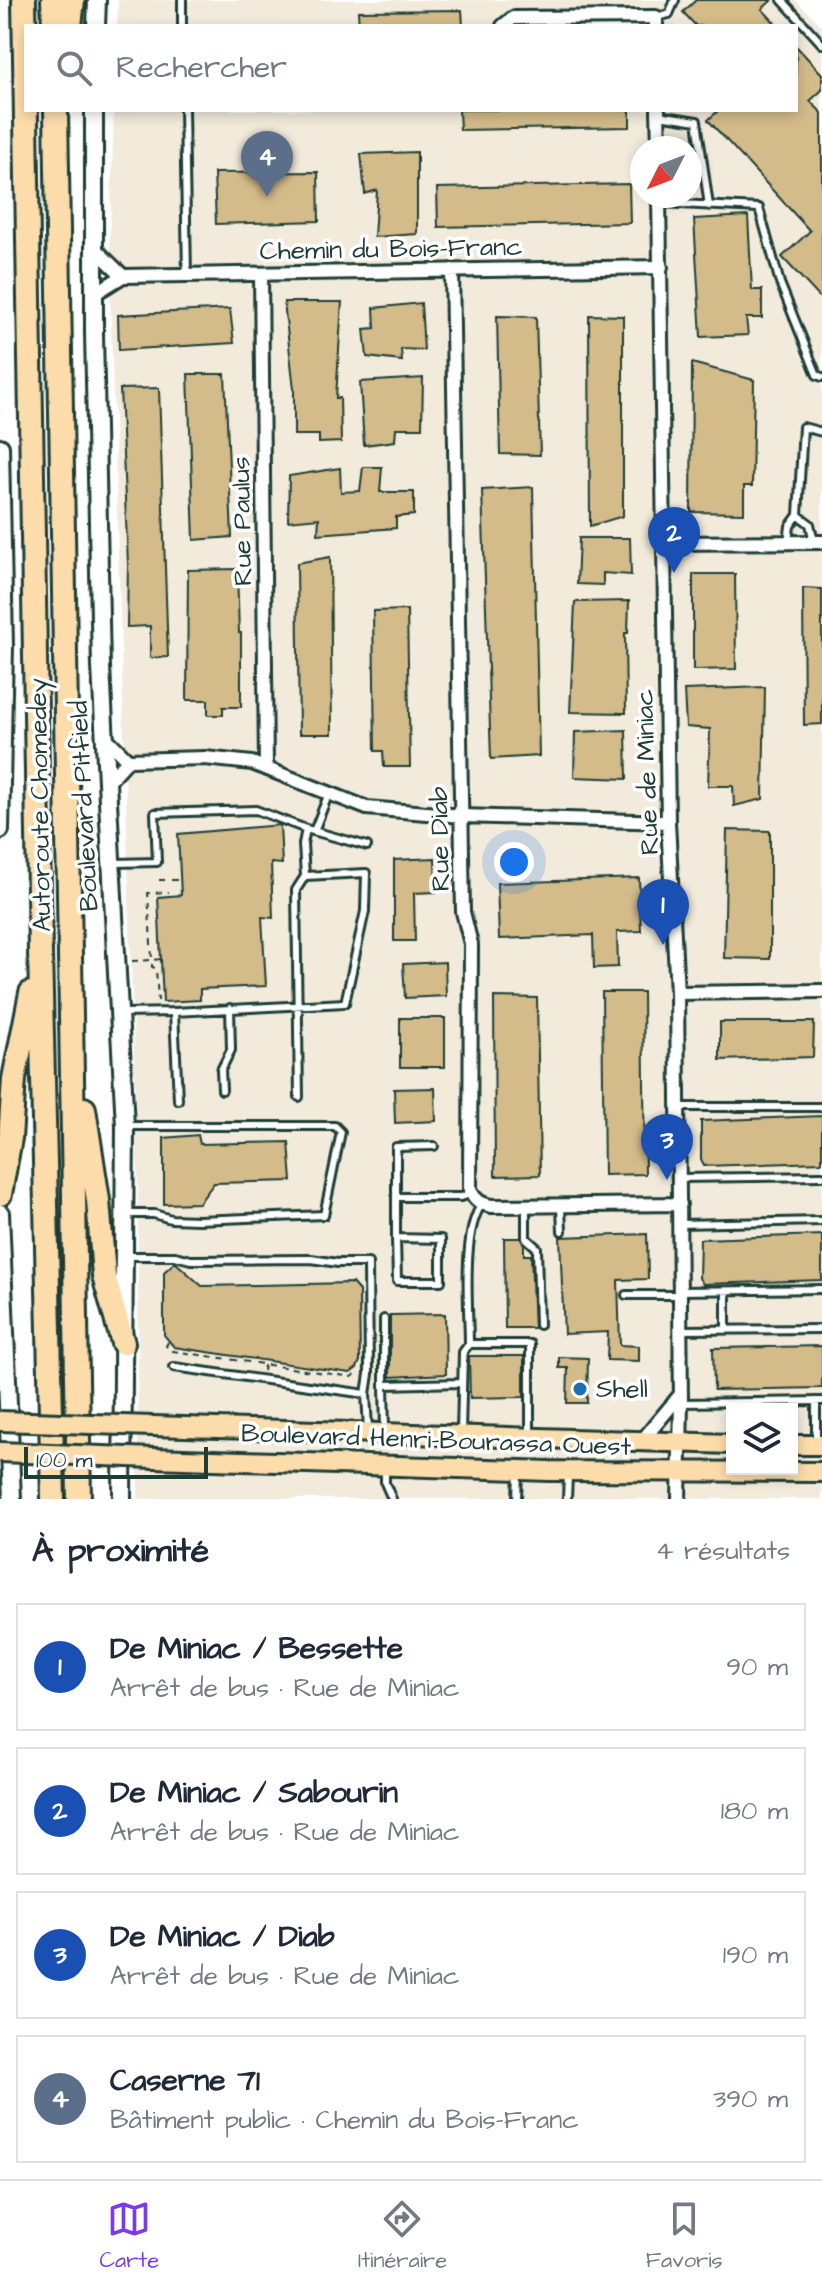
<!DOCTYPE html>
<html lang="fr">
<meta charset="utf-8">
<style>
:root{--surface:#fff;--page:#f2f2f3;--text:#1f2937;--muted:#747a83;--line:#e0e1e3;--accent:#7c3aed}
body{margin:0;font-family:"Architects Daughter",sans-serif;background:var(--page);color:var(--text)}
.controls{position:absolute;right:24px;bottom:24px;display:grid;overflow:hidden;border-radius:0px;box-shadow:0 4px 12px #0003}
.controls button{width:72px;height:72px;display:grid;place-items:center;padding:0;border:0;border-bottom:2px solid var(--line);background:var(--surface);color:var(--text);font:40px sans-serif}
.compass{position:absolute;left:630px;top:136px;width:72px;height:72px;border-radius:50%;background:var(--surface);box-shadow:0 4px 12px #0003;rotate:228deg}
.scale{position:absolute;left:24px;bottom:20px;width:184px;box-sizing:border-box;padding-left:8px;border:4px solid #1f3d34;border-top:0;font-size:22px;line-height:28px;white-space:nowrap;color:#1f3d34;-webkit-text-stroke:6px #fff;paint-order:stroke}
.you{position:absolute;left:514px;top:862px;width:28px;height:28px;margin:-20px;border:6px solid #fff;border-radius:50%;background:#1a73e8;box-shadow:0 0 0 12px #1a73e833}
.badge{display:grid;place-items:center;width:52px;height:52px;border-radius:50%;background:var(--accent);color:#fff;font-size:26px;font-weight:700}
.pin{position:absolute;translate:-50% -66px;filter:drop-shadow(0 2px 4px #0008)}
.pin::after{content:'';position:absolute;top:42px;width:28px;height:24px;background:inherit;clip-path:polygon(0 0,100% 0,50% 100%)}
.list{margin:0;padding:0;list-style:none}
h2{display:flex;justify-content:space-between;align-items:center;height:104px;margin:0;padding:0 32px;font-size:34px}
h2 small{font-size:26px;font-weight:400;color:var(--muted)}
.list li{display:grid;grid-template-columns:52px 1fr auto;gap:24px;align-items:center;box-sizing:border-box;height:128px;margin:0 16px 16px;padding:0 16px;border:2px solid var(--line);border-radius:0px}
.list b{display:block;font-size:30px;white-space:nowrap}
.list p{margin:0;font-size:26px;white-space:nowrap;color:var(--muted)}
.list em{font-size:26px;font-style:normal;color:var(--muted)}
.icon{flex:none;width:44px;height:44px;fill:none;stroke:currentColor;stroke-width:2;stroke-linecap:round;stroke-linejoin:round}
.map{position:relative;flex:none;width:822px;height:1499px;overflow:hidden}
.search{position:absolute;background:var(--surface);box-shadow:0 4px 12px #0003;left:24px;right:24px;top:24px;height:88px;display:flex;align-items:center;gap:20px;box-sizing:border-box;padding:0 28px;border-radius:0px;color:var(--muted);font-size:30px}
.sheet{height:680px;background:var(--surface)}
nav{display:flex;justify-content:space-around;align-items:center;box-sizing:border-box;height:112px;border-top:2px solid var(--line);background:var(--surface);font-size:22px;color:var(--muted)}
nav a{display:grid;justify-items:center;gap:4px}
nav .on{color:var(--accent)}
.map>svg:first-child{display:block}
.built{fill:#f2ebdc;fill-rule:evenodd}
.building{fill:#d3bb8a;stroke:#1f3d34;stroke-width:2}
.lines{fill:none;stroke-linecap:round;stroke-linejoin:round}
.service-casing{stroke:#1f3d34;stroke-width:12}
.minor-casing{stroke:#1f3d34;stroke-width:18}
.secondary-casing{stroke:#1f3d34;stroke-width:22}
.primary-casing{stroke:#1f3d34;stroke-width:24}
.motorway-casing{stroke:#1f3d34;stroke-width:28}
.path{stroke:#1f3d34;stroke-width:2;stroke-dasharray:6 6;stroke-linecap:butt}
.service{stroke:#fff;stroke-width:6}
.minor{stroke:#fff;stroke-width:12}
.secondary{stroke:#fff;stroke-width:16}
.primary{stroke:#fddcac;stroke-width:18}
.motorway{stroke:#fddcac;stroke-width:22}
.primary-bridge-casing{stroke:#1f3d34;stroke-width:24;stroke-linecap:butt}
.primary-bridge{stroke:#fddcac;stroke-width:18}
.poi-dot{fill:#1f6fb2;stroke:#fff;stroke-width:3}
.labels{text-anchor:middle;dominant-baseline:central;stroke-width:7;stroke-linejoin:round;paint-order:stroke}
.street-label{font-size:26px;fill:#1f3d34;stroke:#fff}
.poi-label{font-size:26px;fill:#1f3d34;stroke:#fff;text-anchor:start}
</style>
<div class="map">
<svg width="822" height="1499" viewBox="0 0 822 1499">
<rect width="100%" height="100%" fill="#fff"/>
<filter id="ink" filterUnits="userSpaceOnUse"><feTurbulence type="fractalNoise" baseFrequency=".0125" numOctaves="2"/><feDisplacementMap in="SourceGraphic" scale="16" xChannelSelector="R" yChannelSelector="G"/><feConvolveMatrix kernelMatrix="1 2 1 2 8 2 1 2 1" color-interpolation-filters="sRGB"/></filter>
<g filter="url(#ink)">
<!-- built -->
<path class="built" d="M118,0h678l26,26v1473h-684v-316l-29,-920 5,-153h682v-84h-679zM642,148h48v48h-48zM732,1409h60v60h-60z"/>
<!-- building -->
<path class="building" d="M696,0h76l-10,9 16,17h-82l-13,-14z
M462,10l1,16h-104l-1,-15z
M796,46l26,28v16l-12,11 12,12v187l-40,-43 28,-26 -102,-111 11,-10h77z
M459,110h171v17l-170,3z
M417,152v82l-43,3 3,-47 -12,4 -4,-40z
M318,172l1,49 -103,3 -2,-51z
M629,184l1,39 -192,4 -1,-39z
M748,216l4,74h10v28h-16l2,17 -47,2 -7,-118z
M284,302h58l-6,96h4l1,44 -22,1v-8h-25v-46z
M421,303l3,47 -23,-1 1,12 -35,-4 -3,-28 11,-1 -1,-20z
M230,309l4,34 -115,7 -1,-35z
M589,315l34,1v200l-33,10z
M497,316l39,1 4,138 -40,-1z
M692,363l62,17 -2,106h-8v27l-53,-1z
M188,374h37l7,163 -38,3z
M423,378l-1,50h-26l-1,13 -31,4 -4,-63z
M159,388l9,269 -18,1v-32l-23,1 1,-63 -8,-175z
M363,467h19l-2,25h34v23l-18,2v11l-78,6 1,-16 -31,3 1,-45 51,-8 1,24 19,-1z
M533,487l6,269 -48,3 -9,-269z
M579,538h51l1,37 -28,-2v12l-26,-1z
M330,557l2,177h-33l-2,-171z
M237,569l2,64h2v74h-18v8h-15v-15h-21l1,-130z
M693,574h42l1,95 -43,1z
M803,588l19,1v135l-18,1z
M629,601l-1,32h-3l1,80 -56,-1 5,-110z
M407,610l3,157h-26l-1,-16h-8l-2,-140z
M765,687l-2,112 -29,7 -1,-20h-25l2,-57 -24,-2 -2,-37z
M626,730l1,49 -53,-2 1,-45z
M280,825l2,39 -11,-1 2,55 -11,-1 4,69 -66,3v11l-37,2 -5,-105 23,-2 -3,-61z
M727,830l43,1v128l-46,-1z
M435,858l1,34 -22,1 1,48h-21v-81z
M639,878l2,53 -24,1 1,35 -24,1 -1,-33 -94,4 -2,-56z
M445,962l1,34 -41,2 -2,-34z
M602,992h41l2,182 -41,1z
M494,997l43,1 3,177 -45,1z
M400,1018h45v49h-45z
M720,1022h94l-1,35 -93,3z
M435,1088l1,33 -41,2 -1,-34z
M822,1116v46l-118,4 -3,-7v-38z
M198,1135l2,9 89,-2 3,39 -78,2 -15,20 -35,1v-66z
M647,1234l1,45 -30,1 2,65 19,1v15l-32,-1 1,-28 -44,2 -4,-97z
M822,1235v45l-119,4 -4,-6 1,-39z
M504,1238h16l4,6v11h7l3,73h-29z
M175,1262l27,24 150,-3 7,8 1,70 -3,7 -7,5 -176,-26 -10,-12v-63z
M445,1314l1,60 -56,3v-62z
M822,1346v42l-108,2 -1,-42z
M469,1356h55v41l-54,1z
M559,1357l29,1 -1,45h-20l1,-35h-9z"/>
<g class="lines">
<!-- service casing -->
<g class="service-casing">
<path id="service" d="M182,0v26
M782,0l40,44
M656,17l13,-3 6,-14
M184,110l3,165
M659,115l38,6 12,85
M660,203l99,5 21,75 37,92 5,2
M798,515l5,-88 19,5
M788,542l2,-16 8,-11 12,9 4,18
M314,831l15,-38
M115,863l42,-1 -2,-49 101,-3 50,19 61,17
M174,1012l171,-9 20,-92 1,-38 -61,3 -2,-32 3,-15
M123,1013l51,-1 4,88
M222,1090l-1,-20 10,-20 -1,-42
M299,1097l-3,-207 9,-14
M678,1107h144
M679,1178l143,-2
M396,1197v-50l38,-1
M526,1205v33l11,10 2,77
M561,1207l1,24
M128,1214h26l17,5 27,1 126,-5 17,-83 -6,-6h-207
M680,1224l142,-3
M396,1238l45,1v42h-44z
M396,1238v-41h65l10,-3
M124,1256h51l16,4 120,-1 27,4h30l1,111 -3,20
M680,1291l142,-2
M726,1291v39
M626,1295h54
M384,1319v66
M681,1330l141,-1
M469,1344h61v92
M174,1367l192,27 2,35
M682,1403l140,-2
M385,1430l-1,-45 77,-2
M461,1433l2,-81 6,-8c0,-36 -8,-112 13,-140
M816,1442v-41
M385,1468v15l7,16
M517,1499l1,-28
M567,1499l1,-25"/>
</g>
<!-- minor casing -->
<g class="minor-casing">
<path id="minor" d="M503,26l10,-8 143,-1v9
M658,110l1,38
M659,196l9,626 9,171 4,410 -2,96
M93,247l30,29
M452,270l11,642 8,32 -1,246c5,10 10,14 22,16l188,-2
M261,274l5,493
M94,294l29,-18 538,-9
M664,543l158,-1
M105,737l23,23
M107,783l21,-23 77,-2 47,5 115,45 95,8 206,6
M677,993l145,-2
M640,1443l41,-49"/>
</g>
<!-- secondary casing -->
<g class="secondary-casing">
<path id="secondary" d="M96,26l1,-26
M94,110v223l7,334 24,459 -3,373
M0,447l4,200 -4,183
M0,1213l12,286"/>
</g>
<!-- primary casing -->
<g class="primary-casing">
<path id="primary" d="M153,1426l579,18
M792,1445h30
M154,1458l395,13 273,1"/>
</g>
<!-- motorway casing -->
<g class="motorway-casing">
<path id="motorway" d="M24,0l16,952 13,547
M53,0l1,26
M70,26l3,-26
M56,110l23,1389
M84,1109l14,91 6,76 19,67
M0,1194l10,-56 4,-59 17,-86"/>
</g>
<!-- path -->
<path class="path" d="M159,880h21
M161,959l-9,1 -4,-67 21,-1
M132,961l20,-1v7l4,1 2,33
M168,1342l-2,4 7,5 179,26 7,-5
M263,1371l2,-11"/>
<!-- service -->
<use href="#service" class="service"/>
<!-- minor -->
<use href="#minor" class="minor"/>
<!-- secondary -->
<use href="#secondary" class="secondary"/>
<!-- primary -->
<use href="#primary" class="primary"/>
<!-- motorway -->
<use href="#motorway" class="motorway"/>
<!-- primary-bridge casing -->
<g class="primary-bridge-casing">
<path id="primary-bridge" d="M0,1421l153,5
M0,1452l154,6"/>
</g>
<!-- primary-bridge -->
<use href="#primary-bridge" class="primary-bridge"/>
</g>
</g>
<!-- markers -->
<circle class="poi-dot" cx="580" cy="1389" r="8"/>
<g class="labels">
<!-- street labels -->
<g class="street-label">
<text transform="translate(391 249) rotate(-1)">Chemin du Bois-Franc</text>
<text transform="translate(242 521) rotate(-91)">Rue Paulus</text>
<text transform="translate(647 772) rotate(-92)">Rue de Miniac</text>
<text transform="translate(40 805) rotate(-91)">Autoroute Chomedey</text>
<text transform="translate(84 806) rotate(-93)">Boulevard Pitfield</text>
<text transform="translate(440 839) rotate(-91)">Rue Diab</text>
<text transform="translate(436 1440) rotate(2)">Boulevard Henri-Bourassa Ouest</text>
</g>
<!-- poi labels -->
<g class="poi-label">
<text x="596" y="1389">Shell</text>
</g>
</g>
</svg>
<div class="controls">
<button><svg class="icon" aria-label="layers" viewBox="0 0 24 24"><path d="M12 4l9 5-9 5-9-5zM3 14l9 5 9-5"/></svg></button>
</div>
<svg class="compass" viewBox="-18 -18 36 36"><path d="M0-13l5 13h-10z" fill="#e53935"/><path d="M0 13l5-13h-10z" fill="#747a83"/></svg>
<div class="scale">100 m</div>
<div class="you"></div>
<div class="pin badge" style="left:663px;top:945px;background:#1a4fb4">1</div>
<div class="pin badge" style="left:674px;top:573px;background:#1a4fb4">2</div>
<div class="pin badge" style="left:667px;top:1180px;background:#1a4fb4">3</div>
<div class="pin badge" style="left:267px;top:197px;background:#5c6f8a">4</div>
<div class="search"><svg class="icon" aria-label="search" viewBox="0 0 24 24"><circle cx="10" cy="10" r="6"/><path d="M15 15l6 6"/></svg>Rechercher</div>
</div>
<section class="sheet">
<h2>À proximité<small>4 résultats</small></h2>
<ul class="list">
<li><span class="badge" style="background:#1a4fb4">1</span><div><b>De Miniac / Bessette</b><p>Arrêt de bus · Rue de Miniac</p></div><em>90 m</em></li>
<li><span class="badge" style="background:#1a4fb4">2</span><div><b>De Miniac / Sabourin</b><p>Arrêt de bus · Rue de Miniac</p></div><em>180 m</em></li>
<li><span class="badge" style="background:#1a4fb4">3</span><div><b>De Miniac / Diab</b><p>Arrêt de bus · Rue de Miniac</p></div><em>190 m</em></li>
<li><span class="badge" style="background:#5c6f8a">4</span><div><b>Caserne 71</b><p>Bâtiment public · Chemin du Bois-Franc</p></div><em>390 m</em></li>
</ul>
</section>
<nav>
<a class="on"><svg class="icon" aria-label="map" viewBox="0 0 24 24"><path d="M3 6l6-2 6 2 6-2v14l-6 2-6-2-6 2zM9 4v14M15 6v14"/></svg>Carte</a>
<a><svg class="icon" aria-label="directions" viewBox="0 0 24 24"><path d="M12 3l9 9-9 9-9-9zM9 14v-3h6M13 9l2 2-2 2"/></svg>Itinéraire</a>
<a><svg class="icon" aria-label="saved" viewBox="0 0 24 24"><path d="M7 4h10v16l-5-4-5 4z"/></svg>Favoris</a>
</nav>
